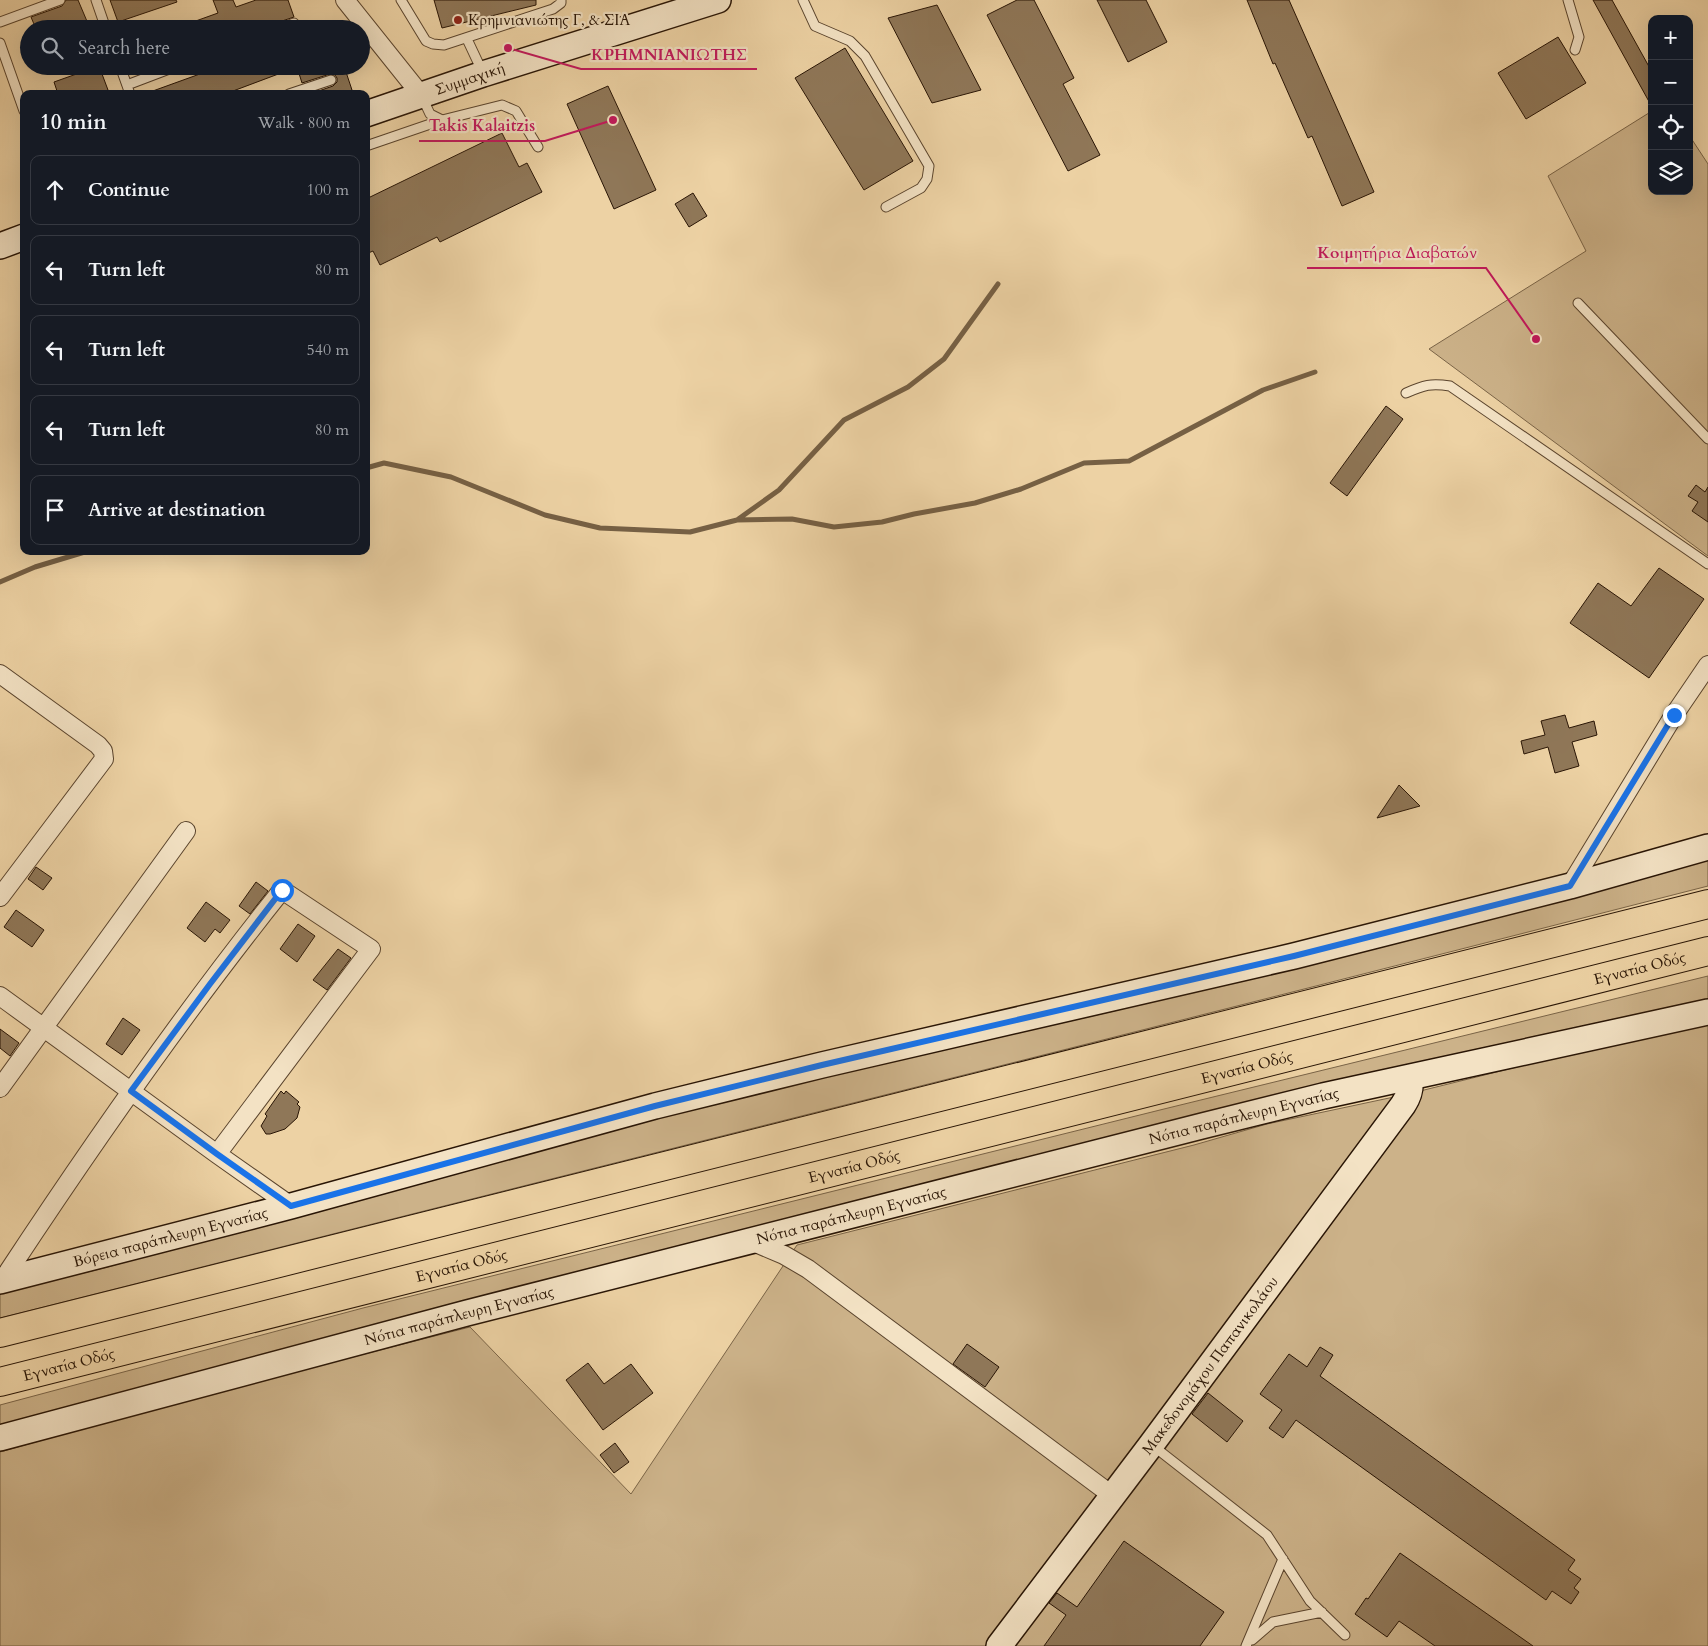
<!DOCTYPE html>
<meta charset="utf-8">
<style>
:root{--surface:#171b24;--page:#242831;--text:#f1f3f6;--muted:#9ea1a6;--line:#363941}
body{margin:0;font-family:Cardo,serif;background:var(--page);color:var(--text)}
.controls{position:absolute;right:15px;top:15px;display:grid;overflow:hidden;border-radius:10px;box-shadow:0 5px 20px #0002}
.controls button{width:45px;height:45px;display:grid;place-items:center;padding:0;border:0;border-bottom:1px solid var(--line);background:var(--surface);color:var(--text);font:25px sans-serif}
.stop{position:absolute;width:15px;height:15px;margin:-11px;border:4px solid #1a73e8;border-radius:50%;background:#fff}
.stop.end{background:#1a73e8;border-color:#fff;box-shadow:0 1px 5px #0008}
.list{margin:0;padding:0;list-style:none}
h2{display:flex;justify-content:space-between;align-items:center;height:65px;margin:0;padding:0 20px;font-size:21px}
h2 small{font-size:16px;font-weight:400;color:var(--muted)}
.list li{display:grid;grid-template-columns:32px 1fr auto;gap:15px;align-items:center;box-sizing:border-box;height:70px;margin:0 10px 10px;padding:0 10px;border:1px solid var(--line);border-radius:10px}
.list b{display:block;font-size:19px;white-space:nowrap}
.list em{font-size:16px;font-style:normal;color:var(--muted)}
.icon{flex:none;width:28px;height:28px;fill:none;stroke:currentColor;stroke-width:2;stroke-linecap:round;stroke-linejoin:round}
.map{position:relative;flex:none;width:1708px;height:1646px;overflow:hidden}
.search{position:absolute;background:var(--surface);box-shadow:0 5px 20px #0002;left:20px;top:20px;width:350px;height:55px;display:flex;align-items:center;gap:12px;box-sizing:border-box;padding:0 18px;border-radius:28px;color:var(--muted);font-size:19px}
.panel{position:absolute;background:var(--surface);box-shadow:0 5px 20px #0002;left:20px;top:90px;width:350px;height:465px;border-radius:10px}
.map>svg:first-child{display:block}
.green{fill:#ccb289;stroke:#7a6447}
.lines{fill:none;stroke-linecap:round;stroke-linejoin:round}
.stream{stroke:#766044;stroke-width:5}
.building{fill:#8f7758;stroke:#291505}
.lane-casing{stroke:#5a442d;stroke-width:11}
.street-casing{stroke:#5a442d;stroke-width:20}
.secondary-casing{stroke:#291505;stroke-width:28}
.highway-casing{stroke:#291505;stroke-width:30}
.lane{stroke:#f3e2c4;stroke-width:9}
.street{stroke:#f3e2c4;stroke-width:18}
.secondary{stroke:#f3e2c4;stroke-width:25}
.highway{stroke:#edd2a4;stroke-width:28}
.route{stroke:#1a73e8;stroke-width:6}
.poi-dot{fill:#8f2418;stroke:#f3e2c4;stroke-width:2}
.labels{text-anchor:middle;dominant-baseline:central;stroke-width:4.5;stroke-linejoin:round;paint-order:stroke}
.poi-label{font-size:15px;fill:#291505;stroke:#f3e2c4;text-anchor:start}
.street-label{font-size:15px;fill:#291505;stroke:#f3e2c4}
.leader{fill:none;stroke:#c2185b;stroke-width:2}
.callout-dot{fill:#c2185b;stroke:#f3e2c4;stroke-width:2}
.callout-label{font-size:16px;text-anchor:middle;font-weight:bold;fill:#c2185b;stroke:#f3e2c4;stroke-width:4.5;stroke-linejoin:round;paint-order:stroke}
</style>
<div class="map">
<svg width="1708" height="1646" viewBox="0 0 1708 1646">
<rect width="100%" height="100%" fill="#edd2a4"/>
<filter id="stains"><feTurbulence type="fractalNoise" baseFrequency=".004" numOctaves="4"/><feColorMatrix values="0 0 0 0 .2 0 0 0 0 .09 0 0 0 0 .02 0 0 0 .5 -.17"/></filter>
<radialGradient id="worn" r=".72"><stop offset=".6" stop-color="#630" stop-opacity="0"/><stop offset="1" stop-color="#630" stop-opacity=".3"/></radialGradient>
<!-- green -->
<path class="green" d="M1652,111v80h37v-56l19,29v392l-279,-207 157,-98 -38,-75z
M1708,855v31c-569,146 -1139,288 -1708,432v-25l104,-25 512,-144 498,-113 474,-121z
M1708,976v27l-1708,423v-21l363,-97 801,-199z
M1708,1024v622h-1708v-194l180,-51 290,-74 161,167 166,-249 397,-100 73,-21 141,-30 137,-34z"/>
<g class="lines">
<!-- stream -->
<path class="stream" d="M366,468l18,-5 67,14 94,38 55,13 90,4 47,-12 42,-30 65,-70 64,-33 36,-28 54,-75
M737,520l55,-1 42,8 48,-5 32,-8 61,-11 46,-14 63,-26 45,-2 134,-71 52,-18
M0,582l35,-15 53,-16"/>
</g>
<!-- building -->
<path class="building" d="M66,0h12l11,26 -7,3h-46l-5,-12 31,-11z
M110,0h66l1,2 -59,20z
M213,0h20l3,7 20,-7h32l6,17 -18,6 -3,6h-12l-1,-5 -13,5h-67l-1,-2 39,-14z
M434,0h102v5l-94,23z
M1017,0h17l40,78 -11,6 37,71 -32,16 -81,-156z
M1097,0h49l21,42 -39,20z
M1247,0h42l85,192 -32,14 -30,-70 -4,2 -33,-75 -2,1z
M1593,0h19l40,72v35z
M937,5l44,85 -49,13 -44,-85z
M1558,37l28,46 -60,36 -28,-46z
M845,48l68,113 -49,29 -69,-112z
M99,66l9,24 -10,4h-40l-4,-12z
M222,66h122l8,24 -11,4h-31l23,-8 4,-4v-4l-2,-3 -5,-1 -28,9 -5,-16 -72,27h-75v-2z
M608,86l48,104 -42,19 -47,-105z
M502,133l17,34 8,-4 15,29 -102,50 -3,-5 -57,28 -7,-14 -7,3v-55z
M693,193l14,23 -18,11 -14,-23z
M1386,406l17,13 -56,77 -17,-13z
M1696,485l9,7 3,-5v35l-16,-11 6,-9 -10,-6z
M1659,568l45,31 -55,79 -79,-55 28,-40 33,23z
M1565,715l4,13 25,-7 3,14 -25,7 7,24 -24,7 -7,-26 -24,7 -3,-13 24,-6 -4,-14z
M1399,785l21,21 -43,12z
M36,867l16,11 -9,12 -15,-11z
M256,882l12,9 -18,23 -11,-8z
M206,902l24,18 -10,13 -5,-4 -10,13 -18,-14z
M16,910l28,20 -12,17 -28,-20z
M298,924l17,12 -18,26 -17,-13z
M338,949l13,9 -24,32 -14,-10z
M123,1018l17,12 -18,25 -16,-11z
M0,1029l19,14 -9,13 -10,-8z
M281,1091l3,3 2,-3 13,11 -2,2 3,3 -3,11 -12,11 -15,5h-4l-5,-8 6,-10 -2,-2z
M967,1344l32,23 -14,20 -32,-23z
M1320,1347l13,8 -13,21 255,184 -7,10 13,9 -7,9 5,4 -8,12 -19,-13 -6,9 -250,-180 -13,18 -14,-10 13,-18 -22,-16 29,-40 18,13z
M588,1363l16,21 27,-20 22,29 -50,37 -37,-50z
M1208,1393l35,28 -16,21 -35,-28z
M615,1443l14,19 -15,11 -14,-18z
M1124,1541l100,71 -24,34h-156l22,-31 -17,-12 8,-10 20,14z
M1400,1553l133,93h-98l-36,-25 -12,16 -32,-23 11,-16 2,1z"/>
<g class="lines">
<!-- lane casing -->
<g class="lane-casing">
<path id="lane" d="M96,0l10,29
M401,0l25,41 7,3 11,1 109,-36 8,-6v-3
M803,0l12,26 35,15 15,15 64,110 -2,13 -6,9 -35,19
M1568,0l11,37 -4,13
M0,22l60,-22
M279,29l15,-6
M467,39l16,34
M0,43l24,68
M120,66l10,28
M127,85l50,-19
M289,94l42,-14
M422,97l8,17 12,6 60,-15 14,6 22,36
M366,146l76,-26
M1578,303l130,136
M1406,393c18,-8 25,-10 44,-7l258,178
M1152,1445l115,90 43,66 35,34
M1252,1640l21,-18 49,-10
M1246,1646l37,-87"/>
</g>
<!-- street casing -->
<g class="street-casing">
<path id="street" d="M345,0l76,95
M0,674l98,71 5,6 1,8 -104,138
M1570,886l104,-171 34,-50
M0,996l217,158 74,52
M0,1088l186,-257
M751,1241l33,14 24,14 305,227
M2,1281c88,-134 180,-266 280,-391l89,59 -154,205"/>
</g>
<!-- secondary casing -->
<g class="secondary-casing">
<g id="secondary">
<path id="s1" d="M366,114l117,-40 235,-74"/>
<path d="M0,246l24,-9"/>
<path id="s2" d="M0,1281l291,-75 364,-100 167,-41 472,-109 276,-70 138,-39"/>
<path id="s3" d="M0,1438l467,-125 735,-187 121,-30 385,-84"/>
<path id="s4" d="M999,1646l152,-201 252,-340c6,-9 8,-16 7,-27"/>
</g>
</g>
<!-- highway casing -->
<g class="highway-casing">
<g id="highway">
<path d="M0,1333l1708,-429"/>
<path id="s5" d="M0,1382l1708,-431"/>
</g>
</g>
<!-- lane -->
<use href="#lane" class="lane"/>
<!-- street -->
<use href="#street" class="street"/>
<!-- secondary -->
<use href="#secondary" class="secondary"/>
<!-- highway -->
<use href="#highway" class="highway"/>
</g>
<g class="lines">
<!-- route -->
<path class="route" d="M282,890l-72,94 -79,107 86,63 74,52 364,-100 167,-41 472,-109 276,-70 104,-171"/>
</g>
<!-- markers -->
<circle class="poi-dot" cx="458" cy="20" r="5"/>
<g class="labels">
<!-- poi labels -->
<g class="poi-label">
<text x="468" y="20">Κρημνιανιώτης Γ, &amp; ΣΙΑ</text>
</g>
<!-- street labels -->
<g class="street-label">
<text stroke="none"><textPath href="#s1" startOffset="110">Συμμαχική</textPath></text>
<text stroke="none"><textPath href="#s5" startOffset="1691">Εγνατία Οδός</textPath></text>
<text stroke="none"><textPath href="#s5" startOffset="1286">Εγνατία Οδός</textPath></text>
<text stroke="none"><textPath href="#s3" startOffset="1285">Νότια παράπλευρη Εγνατίας</textPath></text>
<text stroke="none"><textPath href="#s5" startOffset="881">Εγνατία Οδός</textPath></text>
<text stroke="none"><textPath href="#s3" startOffset="880">Νότια παράπλευρη Εγνατίας</textPath></text>
<text stroke="none"><textPath href="#s2" startOffset="176">Βόρεια παράπλευρη Εγνατίας</textPath></text>
<text stroke="none"><textPath href="#s5" startOffset="476">Εγνατία Οδός</textPath></text>
<text stroke="none"><textPath href="#s3" startOffset="475">Νότια παράπλευρη Εγνατίας</textPath></text>
<text stroke="none"><textPath href="#s5" startOffset="71">Εγνατία Οδός</textPath></text>
<text stroke="none"><textPath href="#s4" startOffset="351">Μακεδονομάχου Παπανικολάου</textPath></text>
</g>
</g>
<!-- callouts -->
<path class="leader" d="M508 48L581 69H757M613 120L545 141H419M1536 339L1486 268H1307"/>
<g class="callout-dot">
<circle cx="508" cy="48" r="5"/>
<circle cx="613" cy="120" r="5"/>
<circle cx="1536" cy="339" r="5"/>
</g>
<g class="callout-label">
<text x="669" y="60">ΚΡΗΜΝΙΑΝΙΩΤΗΣ</text>
<text x="482" y="131">Takis Kalaitzis</text>
<text x="1397" y="258">Κοιμητήρια Διαβατών</text>
</g>
<rect width="100%" height="100%" filter="url(#stains)"/>
<rect width="100%" height="100%" fill="url(#worn)"/>
</svg>
<div class="controls">
<button>+</button>
<button>−</button>
<button><svg class="icon" aria-label="locate" viewBox="0 0 24 24"><circle cx="12" cy="12" r="6"/><path d="M12 2v4M12 18v4M2 12h4M18 12h4"/></svg></button>
<button><svg class="icon" aria-label="layers" viewBox="0 0 24 24"><path d="M12 4l9 5-9 5-9-5zM3 14l9 5 9-5"/></svg></button>
</div>
<div class="stop" style="left:282px;top:890px"></div>
<div class="stop end" style="left:1674px;top:715px"></div>
<div class="search"><svg class="icon" aria-label="search" viewBox="0 0 24 24"><circle cx="10" cy="10" r="6"/><path d="M15 15l6 6"/></svg>Search here</div>
<section class="panel">
<h2>10 min<small>Walk · 800 m</small></h2>
<ul class="list">
<li><svg class="icon" aria-label="ahead" viewBox="0 0 24 24"><path d="M12 20V5M6 11l6-6 6 6"/></svg><div><b>Continue</b></div><em>100 m</em></li>
<li><svg class="icon" aria-label="left" viewBox="0 0 24 24"><path d="M17 20v-9H6M10 6l-5 5 5 5"/></svg><div><b>Turn left</b></div><em>80 m</em></li>
<li><svg class="icon" aria-label="left" viewBox="0 0 24 24"><path d="M17 20v-9H6M10 6l-5 5 5 5"/></svg><div><b>Turn left</b></div><em>540 m</em></li>
<li><svg class="icon" aria-label="left" viewBox="0 0 24 24"><path d="M17 20v-9H6M10 6l-5 5 5 5"/></svg><div><b>Turn left</b></div><em>80 m</em></li>
<li><svg class="icon" aria-label="arrive" viewBox="0 0 24 24"><path d="M6 21V4h12l-3 4 3 4H6"/></svg><div><b>Arrive at destination</b></div></li>
</ul>
</section>
</div>
